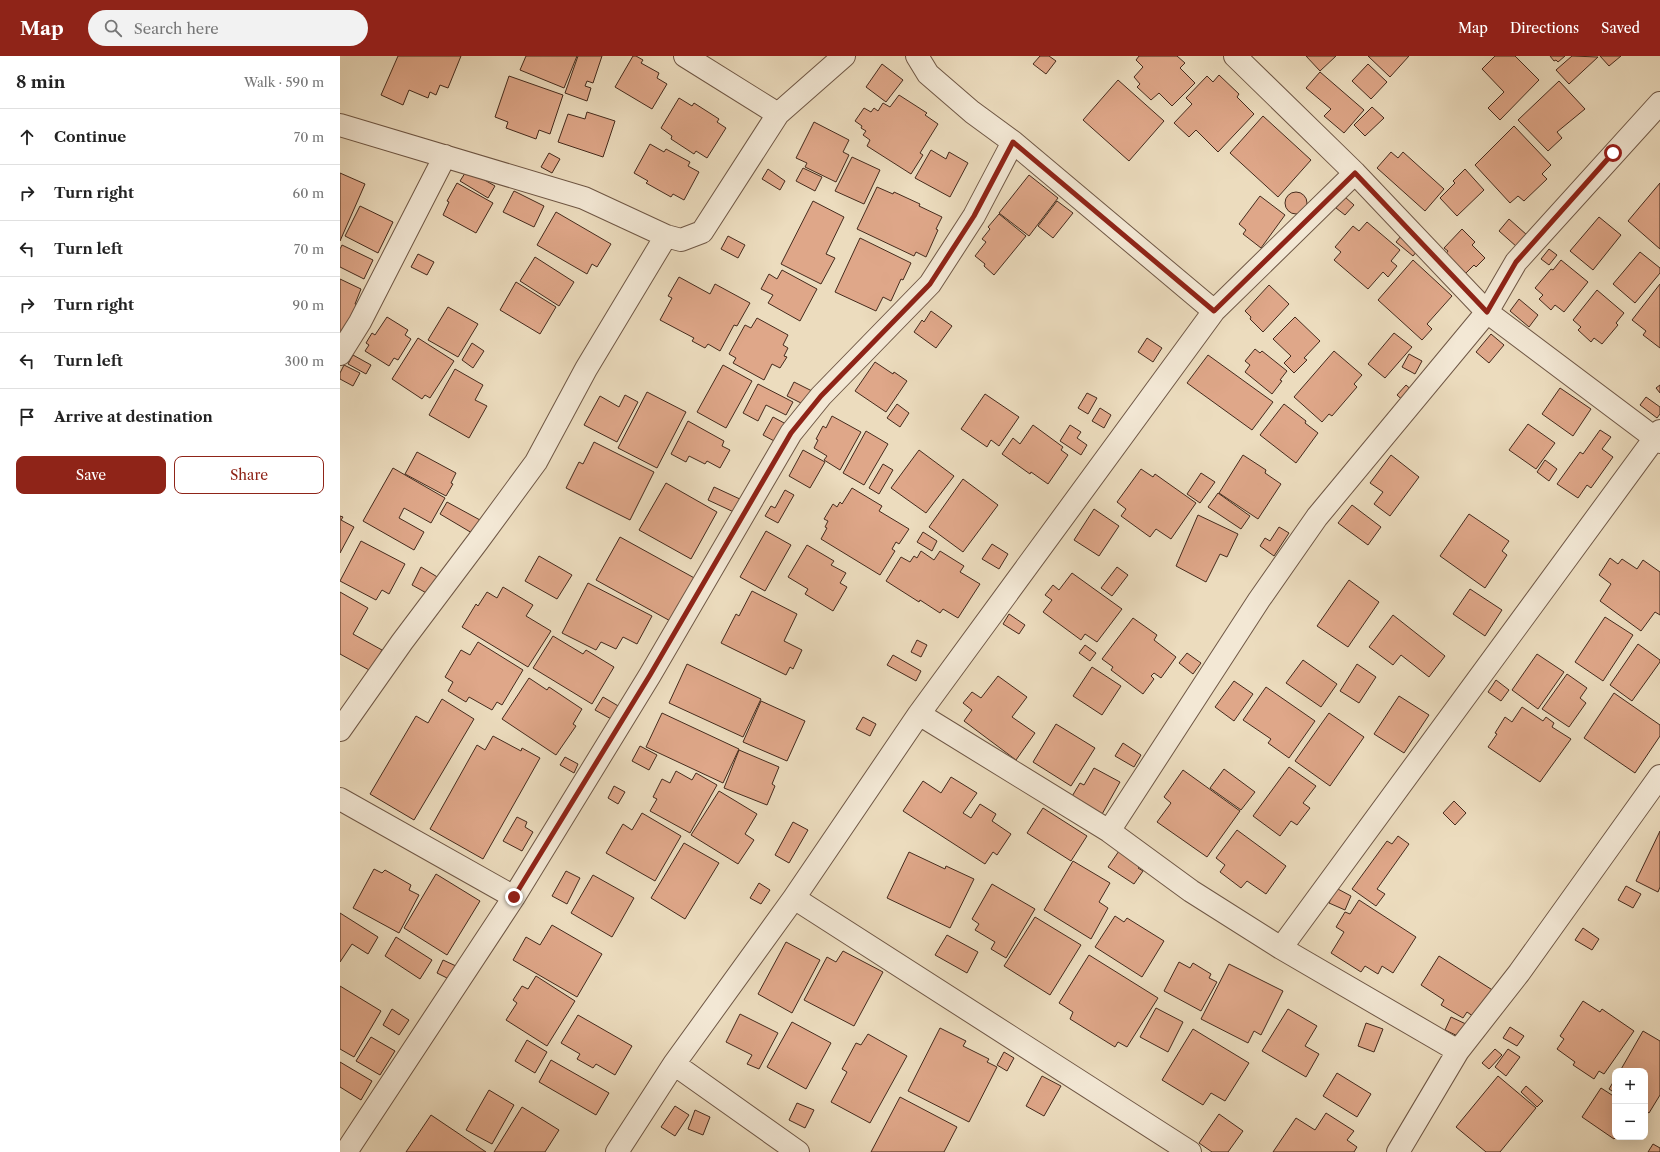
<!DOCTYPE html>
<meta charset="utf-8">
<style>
:root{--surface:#fff;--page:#f2f2f2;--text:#222;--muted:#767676;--line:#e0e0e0;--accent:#8f2418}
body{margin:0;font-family:"Libre Caslon Text",serif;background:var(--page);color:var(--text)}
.controls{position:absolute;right:12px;bottom:12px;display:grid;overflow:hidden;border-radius:8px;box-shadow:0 4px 16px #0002}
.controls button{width:36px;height:36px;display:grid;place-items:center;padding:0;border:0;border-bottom:1px solid var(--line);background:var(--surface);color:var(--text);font:20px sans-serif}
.stop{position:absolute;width:12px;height:12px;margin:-9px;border:3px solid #8f2418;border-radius:50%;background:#fff}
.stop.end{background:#8f2418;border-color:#fff;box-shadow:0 1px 4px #0008}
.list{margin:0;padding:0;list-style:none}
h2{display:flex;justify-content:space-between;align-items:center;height:52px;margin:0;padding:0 16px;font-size:17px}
h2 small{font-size:13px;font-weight:400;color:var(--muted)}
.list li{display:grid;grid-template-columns:26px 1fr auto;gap:12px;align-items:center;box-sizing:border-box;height:56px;padding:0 16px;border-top:1px solid var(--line)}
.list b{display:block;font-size:15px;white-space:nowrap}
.list em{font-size:13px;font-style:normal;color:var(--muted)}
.actions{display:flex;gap:8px;padding:12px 16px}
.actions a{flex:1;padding:9px 0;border:1px solid var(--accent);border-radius:8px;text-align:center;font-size:14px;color:var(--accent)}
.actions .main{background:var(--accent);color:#fff}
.icon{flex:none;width:22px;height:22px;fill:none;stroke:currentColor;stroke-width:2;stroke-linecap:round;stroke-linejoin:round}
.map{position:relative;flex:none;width:1320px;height:1096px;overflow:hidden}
header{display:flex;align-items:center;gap:24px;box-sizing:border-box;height:56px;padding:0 20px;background:var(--accent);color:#fff}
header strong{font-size:19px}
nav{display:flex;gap:22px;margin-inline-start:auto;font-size:14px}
.search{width:280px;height:36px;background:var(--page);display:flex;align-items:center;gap:10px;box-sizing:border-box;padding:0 14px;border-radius:22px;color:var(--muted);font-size:15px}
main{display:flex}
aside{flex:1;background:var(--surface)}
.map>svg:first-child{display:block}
.building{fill:#dfa789;stroke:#452b1d}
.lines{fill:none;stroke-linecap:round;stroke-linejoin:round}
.minor-casing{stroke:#6f5745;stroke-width:24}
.minor{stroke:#f3e8d5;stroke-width:22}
.route{stroke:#8f2418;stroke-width:5}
</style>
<header>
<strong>Map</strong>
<div class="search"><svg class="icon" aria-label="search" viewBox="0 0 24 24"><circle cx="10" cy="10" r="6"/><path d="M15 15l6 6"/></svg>Search here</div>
<nav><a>Map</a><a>Directions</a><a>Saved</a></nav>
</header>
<main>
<aside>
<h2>8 min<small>Walk · 590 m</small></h2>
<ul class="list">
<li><svg class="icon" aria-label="ahead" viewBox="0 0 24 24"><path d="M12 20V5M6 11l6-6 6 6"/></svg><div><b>Continue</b></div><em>70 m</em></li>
<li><svg class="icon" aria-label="right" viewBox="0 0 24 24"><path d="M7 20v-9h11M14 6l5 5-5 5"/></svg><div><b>Turn right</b></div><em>60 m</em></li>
<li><svg class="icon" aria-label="left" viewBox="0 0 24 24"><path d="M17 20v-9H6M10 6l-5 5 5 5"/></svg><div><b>Turn left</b></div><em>70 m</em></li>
<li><svg class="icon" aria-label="right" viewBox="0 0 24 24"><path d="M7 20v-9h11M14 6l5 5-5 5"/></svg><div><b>Turn right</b></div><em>90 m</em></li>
<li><svg class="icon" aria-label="left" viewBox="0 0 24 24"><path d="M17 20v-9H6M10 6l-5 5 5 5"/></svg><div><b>Turn left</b></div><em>300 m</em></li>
<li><svg class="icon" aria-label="arrive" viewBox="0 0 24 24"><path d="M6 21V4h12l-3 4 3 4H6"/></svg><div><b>Arrive at destination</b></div></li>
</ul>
<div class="actions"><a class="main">Save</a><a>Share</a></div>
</aside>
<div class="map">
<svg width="1320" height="1096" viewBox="0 0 1320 1096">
<rect width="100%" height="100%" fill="#ecdcbe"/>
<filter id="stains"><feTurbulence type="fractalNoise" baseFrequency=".005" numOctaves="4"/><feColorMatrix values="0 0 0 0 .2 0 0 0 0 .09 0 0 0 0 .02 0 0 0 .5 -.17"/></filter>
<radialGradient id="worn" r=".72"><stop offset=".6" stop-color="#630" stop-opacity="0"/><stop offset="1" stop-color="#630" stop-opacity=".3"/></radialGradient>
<!-- building -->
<path class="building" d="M58,0h63l-13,32 -8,-3 -4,10 -6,-3 -2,6 -19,-8 -6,15 -22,-10z
M186,0h51l-13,32 -44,-18z
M238,0h24l-9,27 -6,-2 -2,5 6,2 -4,13 -22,-8z
M293,0h3l7,4 -2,3 18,10 -2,5 10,6 -15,25 -37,-22z
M700,0h9l7,5 -10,13 -13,-10z
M799,0h38l8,7 -5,5 15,15 -23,23 -13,-13 -8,7 -14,-13 3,-3 -6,-7 9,-10 -7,-7z
M966,0h30l-16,15z
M1028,0h41l-19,21z
M1155,0h20l24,24 -39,40 -12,-12 16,-16 -22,-23z
M1210,0h15l-7,6 -2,-2 -2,1z
M1232,0l26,1 -29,27 -13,-14z
M1260,0h21l-12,10z
M542,8l21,16 -17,22 -20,-15z
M1028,8l19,18 -16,17 -19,-18z
M980,16l44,38 -20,23 -20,-17 7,-7 -25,-21z
M879,19l20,19 -2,3 17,17 -36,38 -22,-22 -7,7 -15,-14 18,-19 -6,-6 21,-22 6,6z
M169,20l54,19 -13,39 -11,-4 -3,9 -30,-11 2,-6 -13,-5z
M778,24l46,41 -35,40 -46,-41z
M1219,25l26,28 -28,23 5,6 -14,13 -30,-31z
M559,39l28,18 -2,2 13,9 -18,29 3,2 -12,19 -44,-28 3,-6 -7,-5 3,-4 -5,-3 1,-2 -7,-5 9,-13 7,4 3,-4 4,3 5,-8 7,4z
M339,42l13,8 2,-3 25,16 -2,3 9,6 -19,30 -11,-7 -2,3 -23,-15 1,-3 -11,-8z
M1032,51l12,11 -19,18 -11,-11z
M247,56l28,9 -12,36 -45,-15 10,-28 17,5z
M923,60l48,44 -33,37 -48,-44z
M474,66l35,18 -6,12 6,3 -13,27 -31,-15 2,-4 -11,-5z
M1174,70l37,39 -9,9 5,5 -23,22 -6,-5 -8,7 -35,-38z
M310,88l14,8 2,-3 24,13 -2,4 11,6 -15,28 -11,-6 -2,3 -25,-14 2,-2 -14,-8z
M591,94l15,9 3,-7 19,11 -18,34 -35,-19z
M1051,96l7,6 5,-6 41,37 -19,22 -48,-43z
M209,97l11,6 -8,14 -11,-6z
M512,101l28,13 -16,34 -29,-13z
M463,112l19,9 -7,14 -19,-10z
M428,113l17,12 -5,9 -18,-11z
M1125,113l19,21 -27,26 -17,-18 15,-15 -2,-2z
M127,114l28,16 -7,12 -28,-17z
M0,117l25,11 -25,57z
M689,119l29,23 -29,38 -30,-23z
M117,127l36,20 -17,30 -33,-18 6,-13 -2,-1z
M1320,127v66l-32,-28z
M537,131l16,7 1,-2 26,12 -1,2 23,11 -6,12 2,1 -12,27 -10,-5 -2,4 -57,-27z
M174,135l30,15 -10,21 -31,-15z
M945 147a11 11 0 1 1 22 0a11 11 0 1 1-22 0Z
M920,140l25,19 -24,33 -18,-14 3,-4 -7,-6z
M1005,141l9,8 -9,10 -9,-7z
M473,145l31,16 -18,37 9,4 -14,26 -40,-20z
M717,145l16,12 -20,25 -15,-12z
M20,150l33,16 -15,31 -33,-17z
M216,156l55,32 -14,23 -5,-3 -5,10 -50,-29z
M659,158l27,22 -32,39 -10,-9 1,-2 -10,-8 11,-14 -4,-3 8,-10 -2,-2z
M1259,161l22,18 -28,35 -23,-19z
M1169,163l18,16 -10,12 -18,-16z
M1027,166l33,28 -9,11 6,5 -9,11 -5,-5 -15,17 -34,-29 7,-8 -6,-5 18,-21 6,5z
M1122,173l13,13 -3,3 13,13 -9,9 -2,-2 -10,10 -20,-19 4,-5 -4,-3z
M388,180l17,9 -7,13 -17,-9z
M1061,180l16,15 -4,5 -17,-14z
M520,182l51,25 -8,17 -2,-1 -10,22 -8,-4 -7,14 -41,-19z
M2,189l31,15 -9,19 -24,-12v-18z
M1209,193l8,6 -8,10 -8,-6z
M1300,196l20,16v5l-25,30 -22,-19z
M78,198l16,8 -7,13 -16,-8z
M195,201l39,25 -15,24 -39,-25z
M1073,204l39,36 -25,28 5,5 -10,11 -44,-40z
M1221,204l27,22 -24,30 -9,-7 -4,5 -12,-11 4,-4 -8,-7 16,-19 2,1z
M442,214l35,19 -17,32 -32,-18 5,-8 -12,-6 8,-15 8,5z
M339,221l31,17 5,-10 35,19 -13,23 -3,-1 -14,26 -12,-7 -3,4 -13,-7 2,-3 -34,-18 12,-22 -4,-2z
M0,223l21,10 -6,15 2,1 -17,36z
M176,226l40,25 -16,27 -40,-24z
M1320,228v64l-17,-13 3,-4 -14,-11z
M929,229l20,19 -26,28 -13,-13 1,-2 -6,-6z
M1257,234l27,23 -8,10 2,2 -16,19 -8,-6 -3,4 -13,-12 3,-3 -8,-7z
M1179,243l19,16 -9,12 -19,-16z
M108,251l30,17 -20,33 -30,-17z
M591,255l21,15 -16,22 -22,-16 8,-12 2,2z
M47,261l21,13 -3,5 6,4 -13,21 -4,-2 -5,8 -24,-15 4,-6 -3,-2 6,-10 3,2z
M955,261l25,24 -16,17 3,2 -13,13 -10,-10 7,-7 -18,-17z
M417,262l31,17 -5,10 5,3 -4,8 3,1 -7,11 -8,-4 -8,16 -31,-17 3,-5 -7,-4 16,-29 6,3z
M1054,277l18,14 -27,31 -17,-14z
M1151,278l13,11 -15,18 -13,-11z
M78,282l36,23 -24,37 -5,-3 -3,4 -30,-20z
M807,282l15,10 -9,14 -15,-10z
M132,287l12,8 -11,17 -11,-8z
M915,293l5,4 2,-2 25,20 -7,9 2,1 -10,13 -27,-22 5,-7 -5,-4z
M994,295l28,24 -8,9 3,3 -25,29 -3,-2 -7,8 -28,-25z
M1069,298l13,7 -7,13 -13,-7z
M13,299l18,10 -5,9 -18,-10z
M868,299l65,47 -21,28 -65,-47z
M535,306l18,12 1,-2 13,9 -21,31 -31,-21z
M4,309l16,8 -7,13 -13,-7v-6z
M383,309l29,16 -26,47 -29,-16z
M115,313l28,16 -8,15 12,6 -18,32 -40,-23z
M454,326l18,9 -7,14 -18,-9z
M418,328l35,18 -7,13 -20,-10 -8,16 -15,-8z
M1066,329l9,8 -9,10 -9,-8z
M1320,329v8l-4,-5z
M1220,332l31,21 -18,27 -31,-22z
M307,336l39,20 -29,56 -39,-20z
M747,337l10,5 -9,16 -10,-6z
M645,338l34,23 -20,29 -8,-6 -4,7 -26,-18z
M285,339l13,7 -21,40 -33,-17 16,-29 19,11z
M1306,341l14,10v7l-3,4 -17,-13z
M557,348l12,9 -9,14 -13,-9z
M944,348l22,17 -1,2 13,10 -22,30 -36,-28z
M760,352l11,7 -7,13 -12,-7z
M492,360l29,16 -21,38 -16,-10 3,-4 -13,-8 4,-8 -2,-1 7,-13 3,2z
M433,361l13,7 -10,18 -13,-7z
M348,365l36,20 -2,5 8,4 -10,18 -13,-7 -2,3 -16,-8 -3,6 -15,-8z
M1188,368l27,19 -19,26 -27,-19z
M693,369l30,22 -2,3 7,5 -20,29 -17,-12 -1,2 -28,-20 11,-16 7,6z
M730,369l11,7 -4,6 10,7 -6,10 -21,-14z
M1260,374l11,7 -9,12 11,8 -22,31 -4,-3 -9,13 -21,-14 23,-32 3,2z
M526,375l22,13 -24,41 -21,-12z
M254,386l60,30 -24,48 -64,-32 13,-26 4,2z
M463,394l22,12 -15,26 -21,-12z
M579,394l35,26 -28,37 -35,-25z
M77,396l39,21 -5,10 2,1 -7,12 -41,-22z
M903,399l23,15 -1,3 16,11 -23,35 -39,-26z
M1051,399l28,22 -29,39 -16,-12 9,-12 -13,-9z
M1205,404l12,9 -8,12 -12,-9z
M543,408l10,6 -14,24 -10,-6z
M53,412l52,30 -14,25 -27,-15 -5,10 25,14 -10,18 -51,-29z
M801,413l12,8 2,-3 41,29 -25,36 -15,-10 -6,8 -29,-21 5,-7 -9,-7z
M861,417l14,9 -15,21 -13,-9z
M623,423l35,26 -35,47 -34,-25z
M326,427l51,29 -26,47 -52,-29z
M374,431l28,13 -6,13 -28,-13z
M512,432l30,18 -3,5 30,18 -10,15 -3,-2 -4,7 3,2 -15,24 -59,-36 6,-11 -2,-1 3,-6 -4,-2 9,-15 4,3 3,-5 2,2z
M445,434l9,5 -16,28 -13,-7 6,-10 4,2z
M878,437l32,23 -9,13 -33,-22z
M107,446l33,18 -8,13 -32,-19z
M1012,449l29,22 -13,18 -30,-22z
M754,453l25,17 -20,30 -25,-16z
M1129,458l40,27 -7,10 5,4 -22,33 -45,-32z
M858,459l40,19 -11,23 -7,-3 -14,28 -30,-16z
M0,460l3,1 -2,3 13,7 -14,26z
M939,471l10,6 -15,23 -14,-10 5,-8 5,3z
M426,475l25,14 -26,46 -25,-14z
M583,476l14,9 -5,10 -15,-9z
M280,481l78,43 -24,43 -78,-43z
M21,485l44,23 -16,30 -7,-4 -6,10 -36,-19z
M652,488l16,10 -9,15 -17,-10z
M467,489l27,16 -3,4 15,8 -6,10 7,4 -14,24 -28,-17 3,-5 -20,-12z
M581,495l13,9 6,-9 24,15 -4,6 20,12 -22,34 -15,-9 -3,4 -20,-13 -1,2 -33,-21 15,-24 9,5 4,-6 3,2z
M199,500l33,19 -15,24 -32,-18z
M1270,502l8,6 4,-5 15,10 6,-9 17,12v43l-5,-3 -14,19 -41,-30 11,-17 -12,-9z
M81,511l18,11 -9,17 -18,-10z
M777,511l11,8 -16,21 -11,-8z
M732,517l50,36 -25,33 -12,-8 -4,6 -38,-28 9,-12 -7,-5 8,-10 6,5z
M1009,524l30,22 -31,45 -31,-21z
M248,527l64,33 -15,28 -14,-7 -7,12 -15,-7 -5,8 -34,-17z
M163,531l30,18 -7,11 25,15 -23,36 -66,-40 14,-23 2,2 9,-14 10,6z
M1130,533l32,21 -17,26 -32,-22z
M412,535l45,23 -13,27 18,9 -9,19 -3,-2 -4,8 -65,-32 15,-29 3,2z
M0,536l28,16 -15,26 29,16 -11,21 -31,-17z
M669,558l16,11 -6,9 -16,-10z
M1053,559l52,41 -16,21 -28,-22 -8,10 -24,-18z
M1265,561l28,18 -30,46 -28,-19z
M793,562l24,17 -3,5 22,17 -15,21 -7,-5 -3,3 3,3 -11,15 -32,-24 2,-3 -11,-8z
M213,580l30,18 3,-4 28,17 -22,37 -59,-36z
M577,584l10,5 -6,12 -10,-5z
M138,586l45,28 -21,35 -5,-3 -5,8 -23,-13 -3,5 -18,-11 5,-9 -8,-5 16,-27 9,5z
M1298,588l22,16v2l-28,39 -22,-16z
M745,589l11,8 -6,8 -11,-8z
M847,597l14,10 -8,11 -14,-11z
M1197,598l27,18 -26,37 -26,-19z
M553,599l28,16 -5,10 -29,-16z
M963,604l34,24 -16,23 -35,-24z
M347,608l74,35 -18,38 -74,-34z
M1017,608l19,13 -17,26 -19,-12z
M752,611l29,19 -19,29 -29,-19z
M1227,618l20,14 -7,10 6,5 -17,24 -27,-18z
M658,620l29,21 -15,20 23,16 -19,27 -52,-39 8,-11 -9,-7 9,-11 9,6z
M189,622l18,12 2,-3 33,22 -9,15 3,2 -20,29 -54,-36z
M1156,624l13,10 -8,11 -13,-9z
M894,625l19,13 -19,27 -19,-14z
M926,631l49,34 -26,37 -21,-15 3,-4 -28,-19z
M1274,637l46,32v11l-25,37 -51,-35z
M1059,640l30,19 -25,38 -30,-19z
M263,641l17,10 -7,13 -18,-10z
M102,643l32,20 -60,101 -44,-26 46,-78 12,7z
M421,645l44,20 -18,40 -44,-19z
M1182,651l21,14 3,-4 8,6 -2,4 19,12 -31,43 -52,-35 9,-13 -2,-1 10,-16 7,5z
M322,657l77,36 -16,34 -77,-36z
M989,657l35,24 -34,49 -35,-25z
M523,661l13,7 -6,12 -14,-7z
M716,668l39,24 -24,38 -38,-24z
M153,680l28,15 1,-3 18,10 -57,101 -53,-30 47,-84 8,5z
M783,687l18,12 -7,12 -19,-11z
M300,690l17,9 -8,15 -17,-9z
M399,694l40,17 -7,17 3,2 -8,19 -43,-17z
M225,701l13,7 -4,9 -14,-8z
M949,711l27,19 -13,17 7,5 -13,17 -6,-4 -11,15 -27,-20z
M754,712l26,14 -19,34 -30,-18 9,-15 4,2z
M884,713l31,23 -14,18 -31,-22z
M843,714l57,41 -33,46 -50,-35 14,-19 -7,-6z
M336,715l16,9 4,-7 21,12 -27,48 -40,-22 7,-12 -4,-2 9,-18 8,4z
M611,721l26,16 -14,20 8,5 9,-14 16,10 -4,7 19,13 -14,21 -4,-3 -8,12 -82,-53 20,-30 18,12z
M274,730l11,6 -7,12 -10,-6z
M379,735l38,23 -12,20 9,6 -16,24 -47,-29z
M1114,745l12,12 -11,12 -12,-12z
M703,752l44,28 -16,25 -44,-28z
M302,757l39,23 -26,45 -49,-28 17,-29 9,6z
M177,761l10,5 -2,5 8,5 -11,19 -19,-10z
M453,766l15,8 -19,33 -14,-8z
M897,774l49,36 -20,28 -19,-13 -6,7 -21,-16 5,-7 -9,-7z
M1320,775v56l-2,5 -22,-11z
M1058,780l11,8 -32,45 8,5 -9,12 -24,-17 35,-48 5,3z
M344,787l35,20 -34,56 -34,-21z
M779,795l21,15 -2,2 5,3 -9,13 -26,-17z
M569,796l36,17 1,-3 28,13 -24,49 -63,-30z
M733,805l37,22 -11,19 9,6 -17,31 -47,-29z
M34,813l8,4 3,-3 26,15 -2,5 10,5 -20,38 -46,-25z
M226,815l14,7 -13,26 -15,-8z
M96,818l44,27 -33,54 -43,-27z
M253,819l41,23 -22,39 -41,-24z
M419,827l11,7 -9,14 -11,-6z
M652,828l43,25 -29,49 -15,-9 4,-7 -20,-12 4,-6 -7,-5z
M1286,830l15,8 -8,14 -15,-8z
M996,832l15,8 -6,14 -16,-7z
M1019,844l57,37 -23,36 -11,-7 -4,8 -13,-8 -4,6 -30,-19 13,-21 -8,-5 9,-15 5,2z
M0,857l38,24 -10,17 -16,-10 -12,18z
M775,860l9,6 3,-4 37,23 -22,36 -47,-30z
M695,861l46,28 -31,50 -46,-29z
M212,869l50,29 -25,43 -64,-37 13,-23 14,8z
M1243,872l16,11 -7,11 -17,-10z
M607,879l31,17 -11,21 -32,-18z
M56,881l36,23 -12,19 -35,-23z
M446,886l34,18 -28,53 -34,-19z
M503,895l40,21 -29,54 -50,-26 23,-43 9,5z
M749,899l69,43 -31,49 -9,-5 -3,5 -45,-28 3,-7 -14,-9z
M1099,900l55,35 -17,28 -10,-7 -4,6 -22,-13 3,-5 -23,-15z
M103,904l13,6 -7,13 -12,-6z
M839,906l11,6 3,-5 18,11 -2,4 8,4 -16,29 -37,-20z
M889,908l54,27 -22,44 -7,-4 -6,12 -47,-24z
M196,920l39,25 -28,45 -41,-26 11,-17 -4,-3 9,-14 6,3z
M0,930l41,25 -27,46 -14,-8z
M1243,945l17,11 2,-3 32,22 -30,43 -5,-3 -5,8 -21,-14 2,-3 -18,-13 7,-10 -4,-3z
M816,952l27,14 -15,30 -28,-15z
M52,953l17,11 -10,15 -16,-10z
M948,953l29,17 -12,20 14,8 -13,23 -44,-26z
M400,958l38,19 -19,36 -12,-5 5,-9 -26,-13z
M238,959l54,31 -17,29 -19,-11 -3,4 -16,-9 3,-5 -19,-11z
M1111,961l17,8 -6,13 -17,-8z
M452,966l39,21 -25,46 -39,-22z
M1026,967l17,6 -9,23 -16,-6z
M1170,971l14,9 -7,10 -14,-8z
M600,972l26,13 -3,5 26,13 -2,3 10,5 -28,55 -61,-31z
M853,973l56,34 -24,38 -14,-8 -8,12 -41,-25z
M1303,975l17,10v54l-11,18 -4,-3v-39h-25z
M528,978l39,22 -37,67 -39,-21 16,-30 -5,-3 14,-26 5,2z
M31,981l24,14 -15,24 -24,-14z
M187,984l20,12 -12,21 -20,-12z
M1155,993l7,6 -13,14 -7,-6z
M1168,993l12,8 -14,19 -11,-9z
M664,996l10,6 -7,13 -10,-6z
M211,1004l58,33 -13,22 -57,-33z
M0,1006l32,19 -11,19 -21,-13z
M997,1017l34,21 -14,23 -34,-21z
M702,1020l19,10 -17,30 -18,-10z
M1158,1020l38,32 -36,44h-14l-30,-25z
M1275,1023v14l-6,-4z
M1186,1030l17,15 -6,6 -16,-15z
M1261,1032l14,9 1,40 -2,2 -32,-22z
M149,1034l25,15 -22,39 -26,-14z
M560,1041l57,30 -13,25h-73z
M457,1047l17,7 -9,18 -16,-8z
M335,1050l14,9 -14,21 -14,-9z
M182,1051l37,23 -14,22h-51z
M355,1054l15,7 -7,18 -15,-6z
M986,1057l28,18 -7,9 10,7 -3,5h-81l23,-34 19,12z
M879,1058l24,17 -15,21h-16l-13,-9z
M91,1059l55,37h-80z
M1313,1088l7,4v4h-12z"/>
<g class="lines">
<!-- minor casing -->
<g class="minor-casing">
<path id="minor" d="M345,0l93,58
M577,0l11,18 44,38 41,30 201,169
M895,0l120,117 132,139 173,130
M0,69l244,73 82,38 15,4 21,-8 76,-118 66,-58
M0,298l20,-32 85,-166
M579,658l190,117 82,60 90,57 177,103
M0,674l62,-88 76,-101 58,-79 50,-93 80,-133
M0,743l174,98
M769,775l150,-231 58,-83 170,-205 29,-50 144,-159
M454,842l396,254
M941,892l379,-517
M334,1008l124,88
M6,1096l168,-255 136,-222 141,-242 30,-37 109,-112 44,-68 39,-74
M277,1096l57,-88 120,-166 125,-184 295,-403 141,-138
M1058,1096l60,-101 61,-78 141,-197"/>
</g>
<!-- minor -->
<use href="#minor" class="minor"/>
</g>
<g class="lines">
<!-- route -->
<path class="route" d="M174,841l136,-222 141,-242 30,-37 109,-112 44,-68 39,-74 201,169 141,-138 132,139 29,-50 97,-109"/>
</g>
<rect width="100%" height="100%" filter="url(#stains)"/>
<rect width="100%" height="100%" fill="url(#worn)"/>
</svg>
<div class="controls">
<button>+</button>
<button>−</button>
</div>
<div class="stop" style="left:1273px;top:97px"></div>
<div class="stop end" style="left:174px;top:841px"></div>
</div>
</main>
